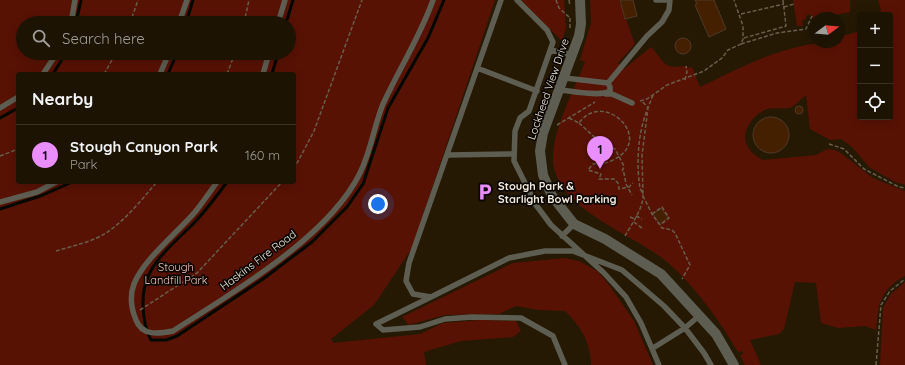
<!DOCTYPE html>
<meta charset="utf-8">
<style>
:root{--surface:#1c1302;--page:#292011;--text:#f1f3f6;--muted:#a09e99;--line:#3a3224;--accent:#ea8dfd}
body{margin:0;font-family:Quicksand,sans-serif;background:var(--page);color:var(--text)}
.controls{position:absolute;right:12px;top:12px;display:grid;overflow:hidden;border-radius:4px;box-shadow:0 2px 10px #0003}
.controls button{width:36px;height:36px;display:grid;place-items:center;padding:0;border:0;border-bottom:1px solid var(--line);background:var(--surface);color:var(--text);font:20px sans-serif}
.compass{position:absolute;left:809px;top:12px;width:36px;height:36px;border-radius:50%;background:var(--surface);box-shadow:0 2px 10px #0003;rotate:74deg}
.you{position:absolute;left:378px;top:204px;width:14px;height:14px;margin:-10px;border:3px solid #fff;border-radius:50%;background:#1a73e8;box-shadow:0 0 0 6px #1a73e833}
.badge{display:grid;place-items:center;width:26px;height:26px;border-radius:50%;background:var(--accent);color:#111;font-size:13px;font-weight:700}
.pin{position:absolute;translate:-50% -33px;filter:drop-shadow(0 1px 2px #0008)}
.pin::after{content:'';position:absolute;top:21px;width:14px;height:12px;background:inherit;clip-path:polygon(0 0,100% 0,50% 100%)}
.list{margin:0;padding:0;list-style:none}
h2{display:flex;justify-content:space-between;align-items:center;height:52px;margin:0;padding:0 16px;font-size:17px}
h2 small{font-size:13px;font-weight:400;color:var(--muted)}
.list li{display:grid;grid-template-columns:26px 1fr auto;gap:12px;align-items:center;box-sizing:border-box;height:60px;padding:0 16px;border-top:1px solid var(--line)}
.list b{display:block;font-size:15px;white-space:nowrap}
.list p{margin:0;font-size:13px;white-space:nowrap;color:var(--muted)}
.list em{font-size:13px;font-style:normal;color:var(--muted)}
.icon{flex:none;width:22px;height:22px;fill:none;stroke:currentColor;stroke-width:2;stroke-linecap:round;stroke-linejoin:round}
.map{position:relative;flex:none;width:905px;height:365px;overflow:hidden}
.search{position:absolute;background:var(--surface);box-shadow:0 2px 10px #0003;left:16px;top:16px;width:280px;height:44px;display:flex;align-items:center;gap:10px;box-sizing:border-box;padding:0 14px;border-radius:22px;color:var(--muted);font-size:15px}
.panel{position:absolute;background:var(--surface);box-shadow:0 2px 10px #0003;left:16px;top:72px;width:280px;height:112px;border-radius:4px}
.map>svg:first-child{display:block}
.green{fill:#581204;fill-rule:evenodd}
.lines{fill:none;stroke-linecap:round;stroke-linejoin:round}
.stream{stroke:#000800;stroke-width:3}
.building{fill:#452000;stroke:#4f3928}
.path{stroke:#685e4a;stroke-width:1.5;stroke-dasharray:4 2;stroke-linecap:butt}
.lane{stroke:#5d5d51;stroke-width:5.5}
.street{stroke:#5d5d51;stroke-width:10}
.labels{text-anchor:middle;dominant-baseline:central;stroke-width:3.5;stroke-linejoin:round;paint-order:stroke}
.street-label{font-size:11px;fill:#f1eadc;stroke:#0a0601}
.poi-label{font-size:11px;font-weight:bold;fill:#f1eadc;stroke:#0a0601;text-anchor:start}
.park-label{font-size:11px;fill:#f5c3b7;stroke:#0a0601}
</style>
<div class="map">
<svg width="905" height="365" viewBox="0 0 905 365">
<rect width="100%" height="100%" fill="#251903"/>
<!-- green -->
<path class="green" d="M0,0h495l-83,248 -38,57 -43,34 2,4 87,-9 23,-11 37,-3 36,1 5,10 -8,6 -52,4 -37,11 2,13h-426zM23,23h266v30h-266zM18,74h276v108h-276z
M521,0h43l2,28 -4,13z
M590,0h29l16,44 -17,19 6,6 27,-22c16,17 11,22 36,19l1,2 4,-1 8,20c45,-22 88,-45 139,-45v-5l21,-6v86h30v-102h-12l3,-5 -3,-10h27v185l-10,-3 -26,-15 -17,-20 -11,-8 -11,1 -20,-11 -4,-34c-4,3 -9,9 -14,12 -7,3 -18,0 -25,2 -6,2 -11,6 -15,11 -13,16 -7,31 11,40l53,-5 11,-6 8,1 7,4 31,24 32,13v85c-25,13 -27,29 -29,54l-11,-4 -27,2 -17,-5 -5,-40 -21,-1 -11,47 -5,5 -29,6 11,25h-16l-5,-10 3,-1 -1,-3 -4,1c-18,-31 -44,-67 -71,-90 -34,-29 -111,-52 -114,-102 -1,-29 21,-70 32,-98l-5,-2 11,-37z
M793,0h57v12l-36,7 -4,-5 -4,2v3l-4,1 1,6h-6z
M565,258l14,3 18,10 10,11 27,39 19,44h-62c0,-22 -10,-38 -26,-54l-26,-1 -23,-4 -17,8 -54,1 -36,10 -7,-8 111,-54z
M905,282v83h-25l3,-57 8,-14z"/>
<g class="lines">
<!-- stream -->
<path class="stream" d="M76,23l5,-23
M186,23l7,-23
M286,23l7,-23
M53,74l13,-21
M168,74l9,-21
M272,74l6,-21
M0,118l18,-10
M227,182c-11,15 -22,30 -35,43 -15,15 -36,32 -44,52 -8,17 -6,46 3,63h15l11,-4 86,-57 49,-37 35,-35 16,-23 25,-76 40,-70 16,-38
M0,209l43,-14 29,-13"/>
</g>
<!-- building -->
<path class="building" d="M620,0h13l4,16 -12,3z
M695,0h19l12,29 -17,8 -14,-32 2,-1z
M675 46a8 8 0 1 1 16 0a8 8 0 1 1-16 0Z
M795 110a4 4 0 1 1 8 0a4 4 0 1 1-8 0Z
M753 135a18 18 0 1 1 36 0a18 18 0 1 1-36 0Z
M661,208l7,10 -8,6 -7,-10z"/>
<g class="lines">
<!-- path -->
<path class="path" d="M556,0l3,8 10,9
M569,0l1,6
M784,7l10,-3
M741,14l43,-10
M130,23l8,-23
M244,23l5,-23
M570,28v-12
M744,38l42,-12 -3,-26
M741,44l36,-11 29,-4 6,-13
M104,74l12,-21
M227,74l8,-21
M685,80l2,-8 -1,-6
M653,95l-5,13 -6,47 1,41 9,18 10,14 10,2 3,3 15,32 -8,14
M640,101l7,-2 20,-14 37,-14 18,-13 6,-8 13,-6 2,-5v-13l-9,-26
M569,118l10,5c25,-35 79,18 32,38 -6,3 -12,2 -18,3l-5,6 13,4 -2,5h15l4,4 1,6 10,-2 4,-4
M579,123l24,22 12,4 9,17 -2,6 2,1 2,11 6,11
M557,125l38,-23
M601,144l3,-4
M829,144l15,5 20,20 35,18 6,1
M0,156l18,-7
M294,169l20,-38 48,-131
M652,214l10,-7 7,11 -9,7
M636,216l6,3
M630,217l5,2
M634,222l9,7
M625,236c6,-11 18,-27 18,-40 0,-2 -2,-6 -3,-8 -4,-25 -2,-57 8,-80l-6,-7
M56,251c16,-5 36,-9 50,-18 20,-13 36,-34 51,-51
M140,310l57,-37 85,-91
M876,365l5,-60 9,-14 15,-12"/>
<!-- lane -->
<path class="lane" d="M501,0l-92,263 -3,18 7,13 18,3 78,-39 36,-7h28l49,19 42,36 21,22 19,25 7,12
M517,0l30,30 6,12 -24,69 -9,7 -5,13 -1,30 22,44 15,20 53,48 22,24 15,26 18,42
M656,0h12
M71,23l4,-23
M179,23l8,-23
M278,23l7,-23
M551,50l21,5
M477,68l60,23
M43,74l14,-21
M160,74l9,-21
M263,74l6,-21
M608,83l39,-47 15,-14 7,-12 1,-10
M560,90c12,1 41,7 50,1v-4l-2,-4 -43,-5
M606,94h6l20,9
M0,108l18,-11
M448,155l66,-1
M217,182c-7,10 -14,20 -22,30 -17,20 -52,48 -61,72 -5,13 -3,24 2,36 6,16 22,14 37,11 59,-38 156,-94 187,-158 11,-22 14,-47 23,-69 16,-35 37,-67 50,-104
M0,202l37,-10 19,-10
M562,236l12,-12
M431,297l-55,27 7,6 37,-3 25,-8 27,-2 49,1 32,18 12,29
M653,348l32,-20 15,-13"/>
<!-- street -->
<path class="street" d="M580,0l1,24 -2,12 -36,97 -3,18 3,24 9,21 22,28 31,15 56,35 55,60 18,31"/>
</g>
<!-- icons -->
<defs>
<g id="parking-bare" transform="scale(1.38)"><path d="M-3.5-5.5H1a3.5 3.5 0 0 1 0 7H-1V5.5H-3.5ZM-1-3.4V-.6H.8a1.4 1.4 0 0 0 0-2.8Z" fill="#ea8dfd" stroke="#0a0601" stroke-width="2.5" paint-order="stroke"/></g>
</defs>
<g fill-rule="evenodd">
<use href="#parking-bare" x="485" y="192"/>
</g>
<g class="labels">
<!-- street labels -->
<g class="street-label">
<text transform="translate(548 89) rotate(-71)">Lockheed View Drive</text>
<text transform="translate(258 260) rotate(-37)">Haskins Fire Road</text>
</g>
<!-- poi labels -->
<g class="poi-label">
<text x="498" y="186">Stough Park &amp;<tspan x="498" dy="13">Starlight Bowl Parking</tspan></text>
</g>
<!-- park labels -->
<g class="park-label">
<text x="176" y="267">Stough<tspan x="176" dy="13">Landfill Park</tspan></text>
</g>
</g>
</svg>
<div class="controls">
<button>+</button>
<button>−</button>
<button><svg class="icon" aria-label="locate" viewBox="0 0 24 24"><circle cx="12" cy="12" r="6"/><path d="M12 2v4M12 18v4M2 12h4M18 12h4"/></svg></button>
</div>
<svg class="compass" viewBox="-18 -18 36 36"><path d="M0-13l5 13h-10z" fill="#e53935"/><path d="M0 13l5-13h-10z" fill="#a09e99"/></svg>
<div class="you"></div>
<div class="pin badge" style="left:600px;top:169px">1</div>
<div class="search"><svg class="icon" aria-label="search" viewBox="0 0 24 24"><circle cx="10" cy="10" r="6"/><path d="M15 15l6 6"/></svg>Search here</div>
<section class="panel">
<h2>Nearby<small></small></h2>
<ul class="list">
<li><span class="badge">1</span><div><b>Stough Canyon Park</b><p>Park</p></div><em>160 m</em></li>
</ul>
</section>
</div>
